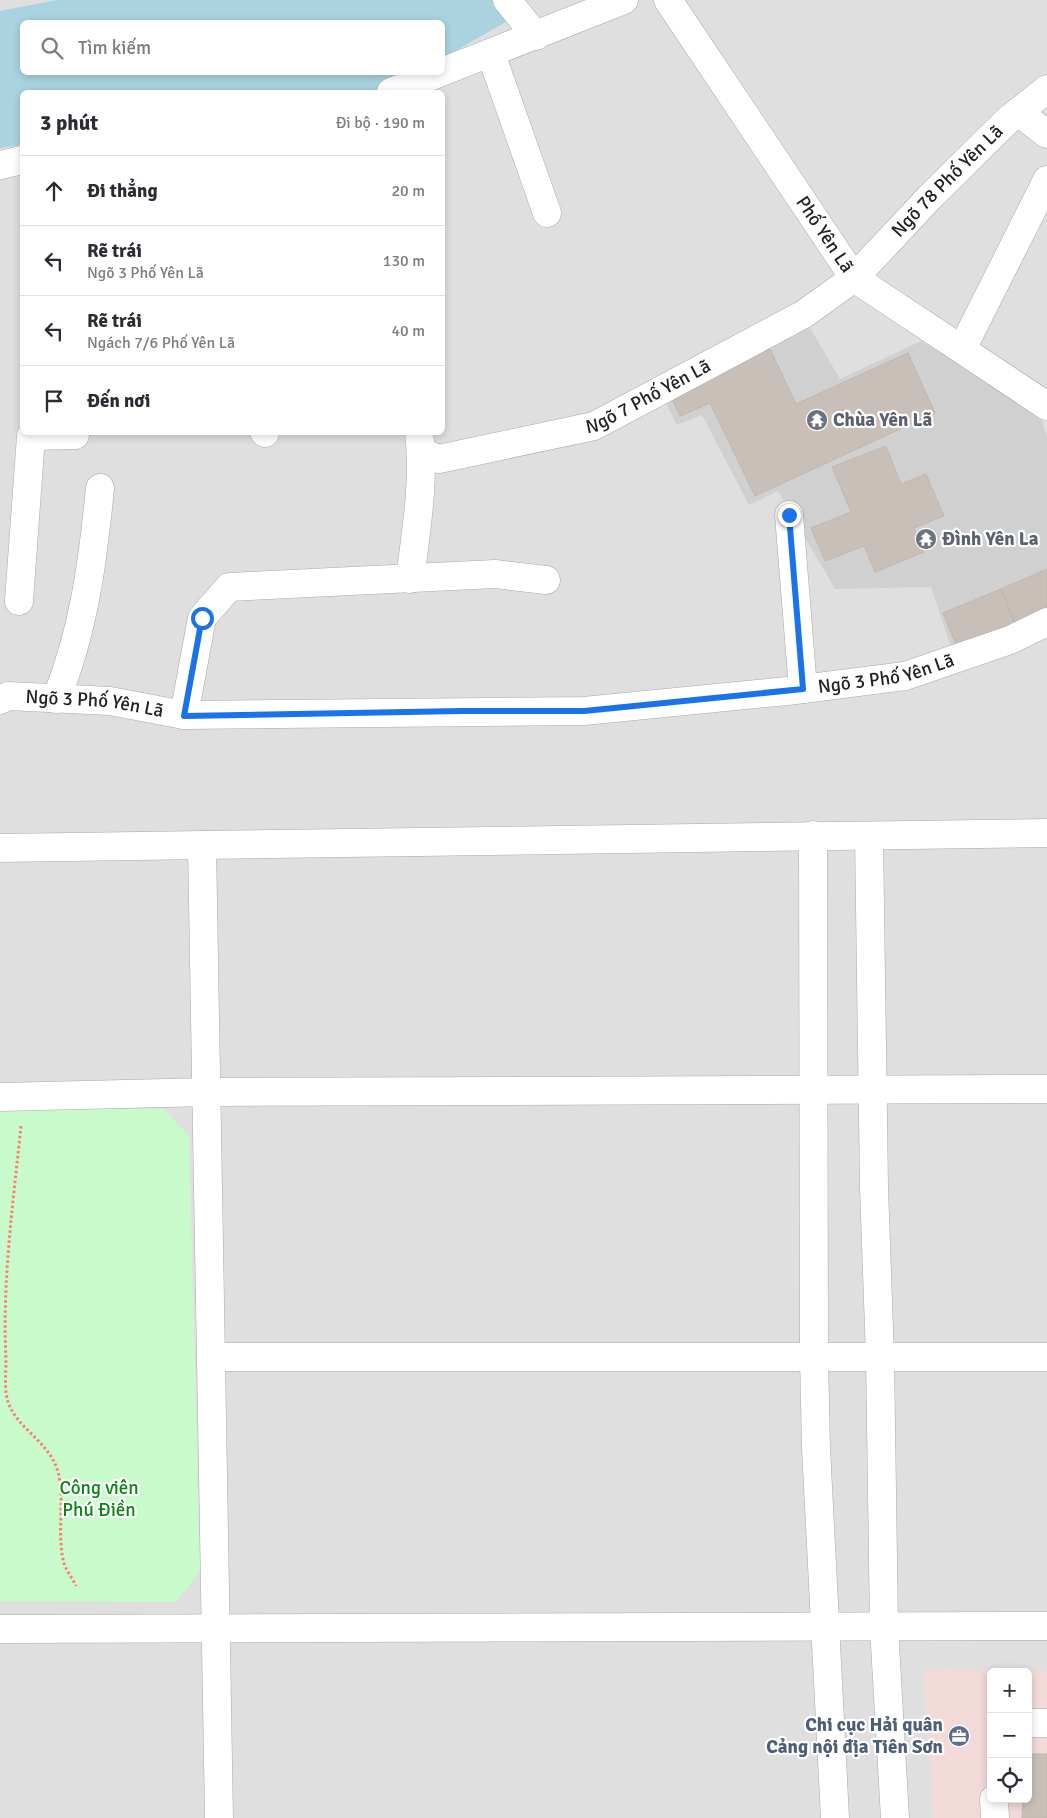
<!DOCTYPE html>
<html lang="vi">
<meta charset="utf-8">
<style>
:root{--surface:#fff;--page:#f2f2f3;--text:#2b2b33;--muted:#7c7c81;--line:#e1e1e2}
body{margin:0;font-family:Signika,sans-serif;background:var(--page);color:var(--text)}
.controls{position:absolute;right:15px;bottom:15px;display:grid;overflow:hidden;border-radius:8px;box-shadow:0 2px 8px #0003}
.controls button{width:45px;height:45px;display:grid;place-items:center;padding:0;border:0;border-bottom:1px solid var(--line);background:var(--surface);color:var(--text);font:25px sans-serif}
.stop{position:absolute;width:15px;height:15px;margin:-11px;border:4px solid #1a73e8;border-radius:50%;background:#fff}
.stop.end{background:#1a73e8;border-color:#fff;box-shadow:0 1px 5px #0008}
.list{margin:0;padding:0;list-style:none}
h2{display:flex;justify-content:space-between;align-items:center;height:65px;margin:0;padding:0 20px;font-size:21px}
h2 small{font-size:16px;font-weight:400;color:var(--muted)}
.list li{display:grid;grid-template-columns:32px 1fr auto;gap:15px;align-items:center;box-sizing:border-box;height:70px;padding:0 20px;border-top:1px solid var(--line)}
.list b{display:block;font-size:19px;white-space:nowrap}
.list p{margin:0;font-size:16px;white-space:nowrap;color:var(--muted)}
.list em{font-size:16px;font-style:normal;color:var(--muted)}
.icon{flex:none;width:28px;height:28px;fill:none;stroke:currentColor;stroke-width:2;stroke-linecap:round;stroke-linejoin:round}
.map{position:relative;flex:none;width:1047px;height:1818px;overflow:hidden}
.search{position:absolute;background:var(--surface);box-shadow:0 2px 8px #0003;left:20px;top:20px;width:425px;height:55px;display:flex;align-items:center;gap:12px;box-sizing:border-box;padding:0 18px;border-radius:8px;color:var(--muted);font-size:19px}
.panel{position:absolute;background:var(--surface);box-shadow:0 2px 8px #0003;left:20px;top:90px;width:425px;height:345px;border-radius:8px}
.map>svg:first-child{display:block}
.residential{fill:#e0dfdf;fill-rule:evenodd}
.commercial{fill:#f2dad9;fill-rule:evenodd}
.religious{fill:#d0d0d0}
.park{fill:#c8facc}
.water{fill:#aad3df}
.building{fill:#c7bfb8;stroke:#c4b6ab}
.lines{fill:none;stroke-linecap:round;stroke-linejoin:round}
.minor-casing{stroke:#a9a9a9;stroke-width:29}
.path{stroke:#fa8072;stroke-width:3;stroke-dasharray:2.5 2.5;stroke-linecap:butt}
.minor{stroke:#fff;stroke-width:28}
.route{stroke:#1a73e8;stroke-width:6}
.labels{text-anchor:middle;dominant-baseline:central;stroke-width:4.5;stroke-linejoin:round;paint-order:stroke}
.street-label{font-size:19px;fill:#222;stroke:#fff}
.worship-label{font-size:19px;font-weight:bold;fill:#5b616d;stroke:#fff;text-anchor:start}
.park-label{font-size:19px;fill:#0c8416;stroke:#fff}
.service-label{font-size:19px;font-weight:bold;fill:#4e5e75;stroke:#fff;text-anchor:end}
</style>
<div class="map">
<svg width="1047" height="1818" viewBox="0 0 1047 1818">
<rect width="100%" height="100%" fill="#f2efe9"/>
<!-- residential -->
<path class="residential" d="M0,0h1047v1818h-1047zM22,22h420v50h-420zM22,92h420v340h-420zM991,1672h37v127h-37z"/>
<!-- commercial -->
<path class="commercial" d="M923,1670l124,1v147h-113zM991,1672h37v127h-37z"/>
<!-- religious -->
<path class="religious" d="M810,328l30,51 81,-38 77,47 11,4 33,28 5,18v175l-92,46 -24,-72 -96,2 -57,-98 -29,14 -47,-90 -25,10 -16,-31z"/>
<!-- park -->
<path class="park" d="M0,1109h164l25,27 11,436 -24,30 -176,-1z"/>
<!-- water -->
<path class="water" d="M57,0h435l17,20 -66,38 -1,-36h-420v50l395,1 -35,19h-360v53l-22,3v-137z"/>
<!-- building -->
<path class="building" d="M770,349l26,55 112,-51 27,60 -180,83 -45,-93 -30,13 -10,-22z
M886,446l15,38 25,-10 18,42 -30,12 10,24 -49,20 -11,-26 -39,15 -14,-33 40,-16 -19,-45z
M1047,569v40l-32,14 -14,-34z
M1001,589l14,34 -57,26 -15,-36z
M1028,1754h19v64h-25l1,-19h5z"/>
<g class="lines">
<!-- minor casing -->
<g class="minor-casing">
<g id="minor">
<path d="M507,0l29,36"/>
<path id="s1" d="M668,0l186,278 193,128"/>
<path d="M491,54l56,159"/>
<path d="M391,92l233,-92"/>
<path d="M1018,112l29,22"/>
<path d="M0,165l22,-5"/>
<path d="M962,349l85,-169"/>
<path d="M264,432l1,1"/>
<path id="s2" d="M421,452l18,7 155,-33 210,-112 50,-36 75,-80 79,-78 39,-31"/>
<path d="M789,515l14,174"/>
<path d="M410,579c6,-48 15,-99 9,-147"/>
<path d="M19,601l12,-165 44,-1 -1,-3"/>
<path d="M56,699c28,-68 37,-139 44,-211"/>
<path id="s3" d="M0,700l8,-4 102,5 74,14 400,-4 203,-20 118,-15 105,-36 37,-18"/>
<path d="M184,715l18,-97 27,-31 266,-13 51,6"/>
<path d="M813,835l1,522 2,91 19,370"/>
<path d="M869,836l5,351 6,170 4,270 11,191"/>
<path d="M202,845l17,973"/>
<path d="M0,848l1047,-15"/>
<path d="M0,1097l208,-5 839,-3"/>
<path d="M212,1357h835"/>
<path d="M0,1629l1047,-3"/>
<path d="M1028,1723h19"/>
<path d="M994,1799l1,19"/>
</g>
</g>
<!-- path -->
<path class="path" d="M21,1126c-8,78 -19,156 -15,234 0,13 -2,30 2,42 10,28 42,40 50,70 7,28 -1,58 5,87 1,9 9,18 13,27"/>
<!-- minor -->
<use href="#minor" class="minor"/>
</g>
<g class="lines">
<!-- route -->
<path class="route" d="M202,618l-18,98 278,-5h122l219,-22 -14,-174"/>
</g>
<!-- icons -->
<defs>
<g id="temple-disc" transform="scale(1.125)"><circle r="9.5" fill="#6b7280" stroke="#fff"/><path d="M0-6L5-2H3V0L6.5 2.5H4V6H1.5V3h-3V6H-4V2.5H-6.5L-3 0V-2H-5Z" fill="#fff"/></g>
<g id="office-disc" transform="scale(1.125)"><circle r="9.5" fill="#5c6f8a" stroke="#fff"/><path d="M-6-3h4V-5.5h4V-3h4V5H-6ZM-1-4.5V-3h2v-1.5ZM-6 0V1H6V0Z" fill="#fff"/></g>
</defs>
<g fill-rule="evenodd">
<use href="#temple-disc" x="817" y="420"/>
<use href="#temple-disc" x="926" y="539"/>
<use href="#office-disc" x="959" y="1736"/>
</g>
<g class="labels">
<!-- street labels -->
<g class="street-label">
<text stroke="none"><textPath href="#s2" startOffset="612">Ngõ 78 Phố Yên Lã</textPath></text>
<text stroke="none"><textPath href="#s1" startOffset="282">Phố Yên Lã</textPath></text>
<text stroke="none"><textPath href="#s2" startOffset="239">Ngõ 7 Phố Yên Lã</textPath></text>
<text stroke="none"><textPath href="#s3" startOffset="891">Ngõ 3 Phố Yên Lã</textPath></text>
<text stroke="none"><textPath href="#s3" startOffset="96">Ngõ 3 Phố Yên Lã</textPath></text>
</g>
<!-- worship labels -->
<g class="worship-label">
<text x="833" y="420">Chùa Yên Lã</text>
<text x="942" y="539">Đình Yên La</text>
</g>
<!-- park labels -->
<g class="park-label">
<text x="99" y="1488">Công viên<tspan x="99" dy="22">Phú Điền</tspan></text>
</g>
<!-- service labels -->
<g class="service-label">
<text x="943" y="1725">Chi cục Hải quân<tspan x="943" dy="22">Cảng nội địa Tiên Sơn</tspan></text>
</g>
</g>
</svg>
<div class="controls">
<button>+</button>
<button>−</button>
<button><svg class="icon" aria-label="locate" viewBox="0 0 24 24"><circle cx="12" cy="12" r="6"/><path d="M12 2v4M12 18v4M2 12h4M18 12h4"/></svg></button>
</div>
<div class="stop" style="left:202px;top:618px"></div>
<div class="stop end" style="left:789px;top:515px"></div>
<div class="search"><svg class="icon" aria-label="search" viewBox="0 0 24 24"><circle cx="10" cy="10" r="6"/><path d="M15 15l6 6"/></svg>Tìm kiếm</div>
<section class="panel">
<h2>3 phút<small>Đi bộ · 190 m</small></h2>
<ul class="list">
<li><svg class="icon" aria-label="ahead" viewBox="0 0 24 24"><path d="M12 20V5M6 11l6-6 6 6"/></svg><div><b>Đi thẳng</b></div><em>20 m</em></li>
<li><svg class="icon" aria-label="left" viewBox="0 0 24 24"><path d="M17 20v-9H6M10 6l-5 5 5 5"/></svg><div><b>Rẽ trái</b><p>Ngõ 3 Phố Yên Lã</p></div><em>130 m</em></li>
<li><svg class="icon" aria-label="left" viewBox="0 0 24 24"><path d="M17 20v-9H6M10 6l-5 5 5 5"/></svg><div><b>Rẽ trái</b><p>Ngách 7/6 Phố Yên Lã</p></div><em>40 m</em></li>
<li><svg class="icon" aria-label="arrive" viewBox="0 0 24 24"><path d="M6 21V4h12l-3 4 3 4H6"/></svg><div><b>Đến nơi</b></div></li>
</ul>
</section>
</div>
